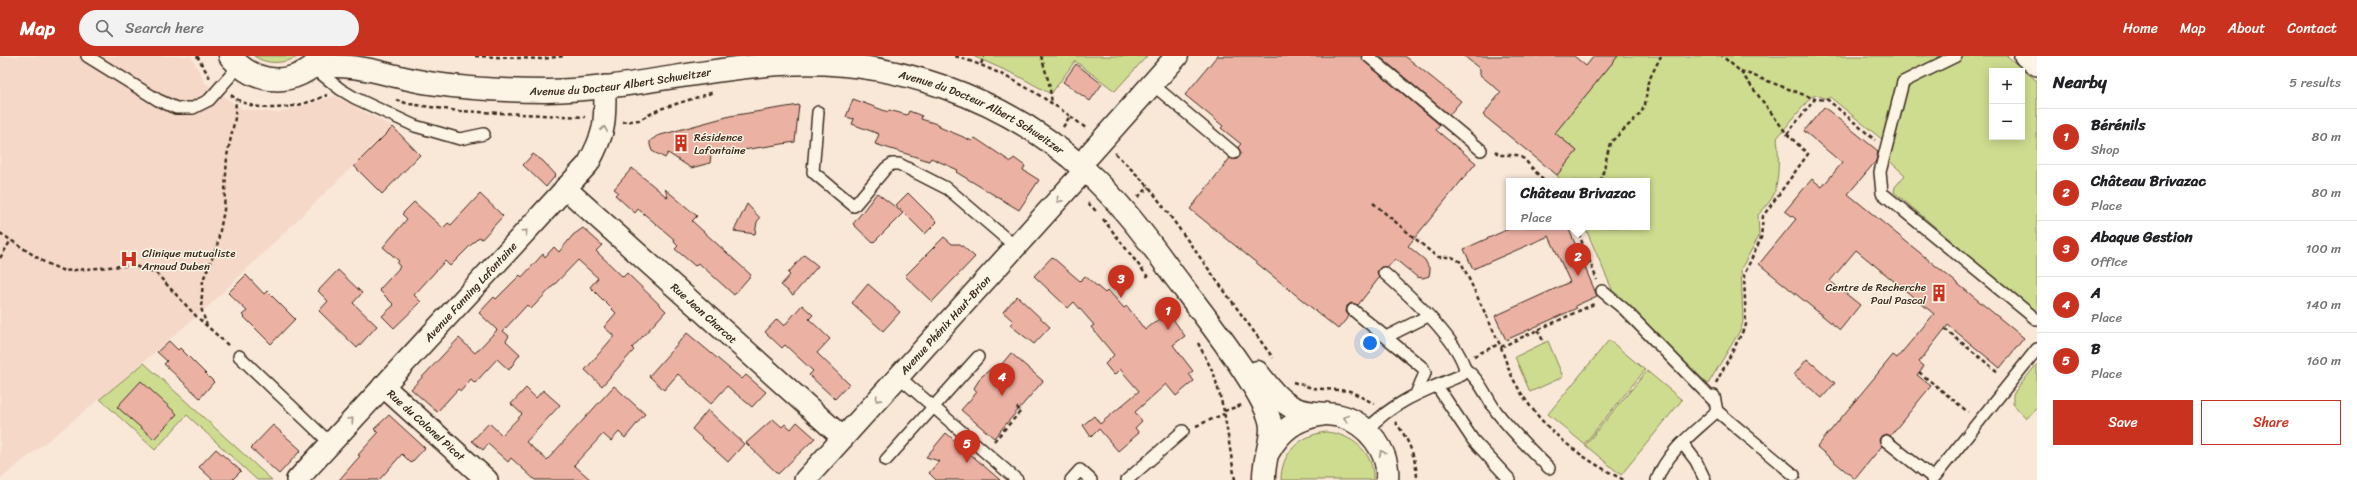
<!DOCTYPE html>
<meta charset="utf-8">
<style>
:root{--surface:#fff;--page:#f2f2f2;--text:#202124;--muted:#757577;--line:#e0e0e0;--accent:#c8321e}
body{margin:0;font-family:Sriracha,sans-serif;background:var(--page);color:var(--text)}
.controls{position:absolute;right:12px;top:12px;display:grid;overflow:hidden;border-radius:0px;box-shadow:0 2px 10px #0003}
.controls button{width:36px;height:36px;display:grid;place-items:center;padding:0;border:0;border-bottom:1px solid var(--line);background:var(--surface);color:var(--text);font:20px sans-serif}
.you{position:absolute;left:1370px;top:287px;width:14px;height:14px;margin:-10px;border:3px solid #fff;border-radius:50%;background:#1a73e8;box-shadow:0 0 0 6px #1a73e833}
.badge{display:grid;place-items:center;width:26px;height:26px;border-radius:50%;background:var(--accent);color:#fff;font-size:13px;font-weight:700}
.pin{position:absolute;translate:-50% -33px;filter:drop-shadow(0 1px 2px #0008)}
.pin::after{content:'';position:absolute;top:21px;width:14px;height:12px;background:inherit;clip-path:polygon(0 0,100% 0,50% 100%)}
.popup{position:absolute;left:1506px;top:122px;width:144px;height:52px;box-sizing:border-box;display:grid;place-content:center;border-radius:0px;background:var(--surface);filter:drop-shadow(0 1px 3px #0005);font-size:13px;white-space:nowrap;color:var(--muted)}
.popup b{font-size:15px;color:var(--text)}
.popup::after{content:'';position:absolute;left:50%;top:100%;margin-left:-8px;border:8px solid transparent;border-top-color:var(--surface)}
.list{margin:0;padding:0;list-style:none}
h2{display:flex;justify-content:space-between;align-items:center;height:52px;margin:0;padding:0 16px;font-size:17px}
h2 small{font-size:13px;font-weight:400;color:var(--muted)}
.list li{display:grid;grid-template-columns:26px 1fr auto;gap:12px;align-items:center;box-sizing:border-box;height:56px;padding:0 16px;border-top:1px solid var(--line)}
.list b{display:block;font-size:15px;white-space:nowrap}
.list p{margin:0;font-size:13px;white-space:nowrap;color:var(--muted)}
.list em{font-size:13px;font-style:normal;color:var(--muted)}
.actions{display:flex;gap:8px;padding:12px 16px}
.actions a{flex:1;padding:9px 0;border:1px solid var(--accent);border-radius:0px;text-align:center;font-size:14px;color:var(--accent)}
.actions .main{background:var(--accent);color:#fff}
.icon{flex:none;width:22px;height:22px;fill:none;stroke:currentColor;stroke-width:2;stroke-linecap:round;stroke-linejoin:round}
.map{position:relative;flex:none;width:2037px;height:424px;overflow:hidden}
header{display:flex;align-items:center;gap:24px;box-sizing:border-box;height:56px;padding:0 20px;background:var(--accent);color:#fff}
header strong{font-size:19px}
nav{display:flex;gap:22px;margin-inline-start:auto;font-size:14px}
.search{width:280px;height:36px;background:var(--page);display:flex;align-items:center;gap:10px;box-sizing:border-box;padding:0 14px;border-radius:22px;color:var(--muted);font-size:15px}
main{display:flex}
aside{flex:1;background:var(--surface)}
.map>svg:first-child{display:block}
.built{fill:#f5d8c8}
.green{fill:#cedc90;stroke:#848357;fill-rule:evenodd}
.building{fill:#ebb2a4;stroke:#3b2a1e}
.lines{fill:none;stroke-linecap:round;stroke-linejoin:round}
.service-casing{stroke:#3b2a1e;stroke-width:14}
.minor-casing{stroke:#3b2a1e;stroke-width:24}
.tertiary-casing{stroke:#3b2a1e;stroke-width:25}
.secondary-casing{stroke:#3b2a1e;stroke-width:25}
.path{stroke:#3b2a1e;stroke-width:2.5;stroke-dasharray:4 3;stroke-linecap:butt}
.service{stroke:#fcf5e5;stroke-width:11}
.minor{stroke:#fcf5e5;stroke-width:21}
.tertiary{stroke:#fcf5e5;stroke-width:22}
.secondary{stroke:#fcf5e5;stroke-width:22}
.oneway{stroke:#9c9082}
.labels{text-anchor:middle;dominant-baseline:central;stroke-width:3;stroke-linejoin:round;paint-order:stroke}
.street-label{font-size:11px;fill:#3b2a1e;stroke:#fcf5e5}
.poi-label{font-size:11px;fill:#3b2a1e;stroke:#fcf5e5;text-anchor:start}
</style>
<header>
<strong>Map</strong>
<div class="search"><svg class="icon" aria-label="search" viewBox="0 0 24 24"><circle cx="10" cy="10" r="6"/><path d="M15 15l6 6"/></svg>Search here</div>
<nav><a>Home</a><a>Map</a><a>About</a><a>Contact</a></nav>
</header>
<main>
<div class="map">
<svg width="2037" height="424" viewBox="0 0 2037 424">
<rect width="100%" height="100%" fill="#f9e8d8"/>
<filter id="ink" filterUnits="userSpaceOnUse"><feTurbulence type="fractalNoise" baseFrequency=".025" numOctaves="2"/><feDisplacementMap in="SourceGraphic" scale="8" xChannelSelector="R" yChannelSelector="G"/><feConvolveMatrix kernelMatrix="1 2 1 2 8 2 1 2 1" color-interpolation-filters="sRGB"/></filter>
<g filter="url(#ink)">
<!-- built -->
<path class="built" d="M0,0h191l14,27 37,26 36,4 57,-17 58,31 -181,176 -112,96 -100,80z"/>
<!-- green -->
<path class="green" d="M254,0h46c-15,7 -31,10 -46,0z
M973,0h174l-32,35 -40,-30 -24,33 -35,-19z
M1618,0h389l30,25v233l-143,-122 1,-5 10,-12 -19,-17 -2,-17 -54,-44 -3,2 -11,-4 -5,2 -34,41c2,14 3,47 -5,60 -4,6 -9,12 -14,17l1,21 -18,33 2,52 -2,8 -33,55 -94,-90 -29,-67h62v-46h-86l-4,-6 20,-24 -16,-13 -8,-3zM1992,15h30v66h-30z
M1609,284l36,30 -61,74 -36,-30z
M1548,285l15,36 -33,15 -15,-35z
M144,307l128,117h-15l-70,-65 -32,35 -55,-51z
M2037,308v44l-11,10 -13,-14v-9l3,-5z
M1647,315l35,29 -61,75 -36,-30z
M1326,376c25,2 49,20 47,48h-92c0,-27 19,-45 45,-48z"/>
<!-- building -->
<path class="building" d="M1217,0h144l3,5 76,64 -4,5 40,33 -68,83 17,14 5,10 -1,6 -6,2 -6,-1 -22,-18 -7,8h-7l-4,5 2,6 -21,27 -7,-2 -4,3 -1,6 3,4 -11,13 -148,-120 40,-51 7,1 4,-5 -3,-7 3,-3 -20,-16 2,-2 -38,-31z
M1379,0h26l56,45 -12,14z
M1464,0h110l12,10 8,-10h24l-63,77 22,18 -20,24 -74,-60 18,-23 -21,-17v-6z
M1076,8l26,20 -12,17 -27,-19z
M853,43l35,13 1,-2 18,5 2,-4 13,5 -1,3 19,6 -1,2 22,9 11,5 3,-3 36,24 3,-4 11,8 -2,4 16,10 -20,30 -63,-38 2,-2 -27,-12 -2,3 -54,-17 4,-10 -27,-10 2,-5 -8,-2z
M799,49l-4,37 -84,13 -1,8 -19,5 -23,-15 -3,5 -13,-7 -2,-6v-4l7,-5 73,-20z
M1824,51l54,44 -2,10 -28,33 176,144 -24,30 -52,-43 -29,37 5,4 -7,9 14,11 -41,50 -3,-2 -6,2 -2,4 3,6 -27,33 -38,-32 76,-92 4,3 37,-44 -78,-64 -26,31 30,24 -20,25 -81,-66 37,-45 -11,-8 27,-32 10,8 20,-24 -38,-32z
M393,71l27,28 -38,39 -28,-28z
M533,98l10,7 13,14 -10,12 -23,-22z
M632,112l36,30 -3,-9 32,27 -5,5 59,54 -17,20 -32,-29 -4,-3 -3,3 -20,-17 3,-3 -4,-4 1,-2 -32,-27 -5,-4 -3,4 -20,-18 3,-3 -4,-3z
M877,137l26,20 -30,30 -20,-19z
M908,137l29,29 -12,12 -29,-29z
M480,138l23,22 -21,23 -3,-2 -29,29 -5,-5 -31,34 7,7 -27,26 -12,-12 12,-11 -15,-15 21,-23 -3,-4 2,-2 -16,-14 24,-28 -5,-5 12,-12 29,26 5,-5 3,2z
M747,148l13,14 -3,4 -2,12 -21,-3z
M1513,171h55l29,69 -22,10 2,2 -71,32 -11,-24 75,-34 -21,-46 -76,33 -9,-20z
M583,172l19,17 -6,6 27,26 4,-4 39,38 -34,37 2,2 -32,36 -17,-16 29,-34 -10,-9 12,-14 -26,-26 8,-9 -20,-18 -47,49 -4,-4 -24,26 6,5 -3,5 14,13 -11,16 -12,-11 -22,24 -4,-4 -10,12 -3,-2 -21,23 -26,-23 48,-51 16,15 22,-23 -18,-17 15,-16 2,2 24,-24 2,2 21,-23 2,3 9,-10 5,5 14,-17z
M944,181l8,7h8l15,13 -43,45 -27,-26z
M804,199l14,11 -25,29 -12,-10 9,-10 -2,-2z
M1052,201l28,24 5,-5 20,17 3,-3 16,18 3,-2 18,24 23,-18 17,24 -12,9 20,26 -4,3 5,7 -18,15 -10,-12 -31,28 7,9 -7,7 4,5 -21,18 -19,-22 -8,8 -8,-12 11,-9 6,8 39,-33 -19,-22 -6,6 -9,-11 9,-9 -23,-28 3,-2 -20,-23 -6,6 -34,-32z
M338,214l24,23 -9,10 24,23 -20,22 -38,-37 9,-10 -10,-10z
M246,219l18,19 3,-3 28,28 -24,25 -29,-29 5,-4 -19,-18z
M868,228l32,28 -17,19 -31,-28z
M1017,240l33,31 -16,17 -24,-19 3,-4 -10,-9z
M802,249l11,10 -4,4 21,20 -13,14 32,31 -14,15 -26,-24 4,-4 -28,-26 -3,3 -17,-16 12,-13 7,7z
M687,277l55,46 4,-4 20,17 -14,15 -25,-21 -16,18 -33,-30 -14,16 -15,-14z
M169,285l9,9 2,-2 34,34 -14,16 -36,-34 3,-3 -10,-9z
M1011,297l32,28 -49,57 -33,-28 16,-18 -3,-4 7,-11 11,-9 4,3z
M1807,303l28,24 -13,15 -28,-23z
M141,325l36,33 -23,25 -37,-32z
M614,330l31,28 -20,24 -6,-6 -8,9 -8,-7 -29,31 17,15h-56l-24,-22 -3,4 -20,-18 -5,6 -11,-9 17,-18 13,12 20,-21 -11,-10 15,-16 10,10 7,-8 17,15 -34,37 21,18z
M708,354l36,34 -16,18 -36,-33z
M389,359l36,33 -14,15 -9,-9 -23,26h-40l21,-24 -2,-1 20,-22 -4,-4z
M773,363l9,8 3,-3 6,5 6,-7 18,16 -37,36 -32,-31z
M273,369l28,25 -22,24 -28,-26z
M946,377l7,6 47,41h-64l-7,-7 10,-12 -13,-4z
M216,393l25,22 -9,9h-19l-14,-13z"/>
<g class="lines">
<!-- service casing -->
<g class="service-casing">
<path id="service" d="M87,0l71,44 18,8h17l16,-8 30,-34
M1368,0l113,94
M1956,0l-53,26 -23,90 2,21 155,127
M314,12l26,21 15,9 60,28 45,13 24,-5
M1152,28l82,69
M818,56l-5,60 41,34 32,-38 6,-4h7l49,25 69,59
M1602,235l22,18 91,93
M1353,254l70,58 2,5 -9,21
M1386,281l42,-21
M239,300l91,87
M1465,313c15,10 21,28 31,42 16,21 35,39 53,57
M898,320l119,104
M1437,330l36,54 37,40
M1714,340l3,15 77,64
M1367,374c25,-28 61,-41 95,-55l3,-6c-8,-31 -57,-75 -81,-96
M1886,385l47,37
M1683,388l13,17 9,19
M886,404l92,-103
M1071,424l9,-10 11,10
M1127,424l56,-49
M1657,424c10,-29 39,-49 60,-69
M1932,424l105,-131"/>
</g>
<!-- minor casing -->
<g class="minor-casing">
<g id="minor">
<path d="M2025,0l12,9"/>
<path id="s1" d="M565,132l278,250"/>
<path id="s2" d="M383,330l104,94"/>
<path id="s3" d="M297,424l291,-316c18,-33 17,-41 17,-78"/>
<path id="s4" d="M805,424l280,-310"/>
</g>
</g>
<!-- tertiary casing -->
<g class="tertiary-casing">
<path id="tertiary" d="M1089,99l88,-99"/>
</g>
<!-- secondary casing -->
<g class="secondary-casing">
<g id="secondary">
<path d="M230,0c27,31 65,31 93,1"/>
<path id="s5" d="M313,11c48,-5 72,9 116,16 39,6 79,8 118,8 79,-1 156,-23 235,-27 110,-7 222,33 304,107 32,29 58,63 84,99 21,29 101,127 101,158 0,17 -8,34 -7,52"/>
<path d="M1257,316c11,13 21,29 37,36 14,7 31,4 46,8 27,7 50,35 47,64"/>
<path d="M1269,395c12,-21 27,-32 51,-36"/>
</g>
</g>
<!-- path -->
<path class="path" d="M197,0l13,22
M475,0l66,3 23,-3
M955,0c42,13 79,34 115,60
M1041,0l8,27 3,20
M981,8l3,-8
M1741,15l74,28
M231,39c26,21 68,13 96,0
M396,44l13,4 50,7 126,6
M622,66l17,-2 21,-11 54,-17
M1063,71l7,-11 17,13
M1787,78l28,-35 13,1 47,40
M1495,95l4,4h18l7,4 20,22
M1115,97l34,34 124,171
M1601,125l9,-38 31,-30 4,-8 3,-23 13,-26
M1138,141l11,-10
M1088,147l8,8
M1373,147l64,54h15l9,5 40,85 95,-44
M1103,163l45,58
M1576,171l21,53
M0,177l44,29 20,9 68,-6 25,9 39,42 33,30
M0,202l11,-18
M207,270l-6,-18 2,-28 14,-34 7,-36 3,-54 8,-38 1,-19
M1945,273l54,44
M1538,274l6,13
M1198,287l16,31 10,37
M1501,291c4,12 8,25 15,37 24,44 64,74 108,96
M1474,300l25,-12
M1919,316l49,40
M1293,326l19,6 38,3 25,13
M1716,327l30,-58 -2,-50 17,-37 2,-22 45,-62 -21,-20 -47,-63 -18,-15
M1395,366c13,15 22,38 22,58
M1196,370l28,-12
M994,385l27,-30 -6,-5
M1235,424l-11,-69 18,-6"/>
<!-- service -->
<use href="#service" class="service"/>
<!-- minor -->
<use href="#minor" class="minor"/>
<!-- tertiary -->
<use href="#tertiary" class="tertiary"/>
<!-- secondary -->
<use href="#secondary" class="secondary"/>
</g>
<!-- one-way arrows -->
<defs><path id="oneway-chevron" d="M-2-3.5L2.5 0L-2 3.5" fill="none" stroke-width="1.6" stroke-linecap="round" stroke-linejoin="round"/></defs>
<g class="oneway">
<use href="#oneway-chevron" transform="translate(604 73) rotate(-79)"/>
<use href="#oneway-chevron" transform="translate(1059 144) rotate(131)"/>
<use href="#oneway-chevron" transform="translate(525 176) rotate(-47)"/>
<use href="#oneway-chevron" transform="translate(878 343) rotate(132)"/>
<use href="#oneway-chevron" transform="translate(1346 362) rotate(-160)"/>
<use href="#oneway-chevron" transform="translate(351 364) rotate(-47)"/>
<use href="#oneway-chevron" transform="translate(1382 397) rotate(-114)"/>
</g>
</g>
<!-- icons -->
<defs>
<g id="building-bare" transform="scale(1.38)"><path d="M-4-6H4V6H1V3H-1V6H-4ZM-2.5-4.3h1.7v1.8h-1.7ZM.8-4.3h1.7v1.8H.8ZM-2.5-1h1.7V.8h-1.7ZM.8-1h1.7V.8H.8Z" fill="#c8321e" stroke="#fcf5e5" stroke-width="2.5" paint-order="stroke"/></g>
<g id="hospital-bare" transform="scale(1.38)"><path d="M-5-5h3v3.5h4V-5h3V5h-3V1.5h-4V5h-3Z" fill="#c8321e" stroke="#fcf5e5" stroke-width="2.5" paint-order="stroke"/></g>
</defs>
<g fill-rule="evenodd">
<use href="#building-bare" x="681" y="87"/>
<use href="#hospital-bare" x="129" y="203"/>
<use href="#building-bare" x="1939" y="237"/>
</g>
<g class="labels">
<!-- street labels -->
<g class="street-label">
<text stroke="none"><textPath href="#s5" startOffset="310">Avenue du Docteur Albert Schweitzer</textPath></text>
<text stroke="none"><textPath href="#s5" startOffset="682">Avenue du Docteur Albert Schweitzer</textPath></text>
<text stroke="none"><textPath href="#s3" startOffset="256">Avenue Fanning Lafontaine</textPath></text>
<text stroke="none"><textPath href="#s1" startOffset="187">Rue Jean Charcot</textPath></text>
<text stroke="none"><textPath href="#s4" startOffset="209">Avenue Phénix Haut-Brion</textPath></text>
<text stroke="none"><textPath href="#s2" startOffset="58">Rue du Colonel Picot</textPath></text>
</g>
<!-- poi labels -->
<g class="poi-label">
<text x="694" y="81">Résidence<tspan x="694" dy="13">Lafontaine</tspan></text>
<text x="142" y="197">Clinique mutualiste<tspan x="142" dy="13">Arnaud Duben</tspan></text>
<text x="1926" y="231" text-anchor="end">Centre de Recherche<tspan x="1926" dy="13">Paul Pascal</tspan></text>
</g>
</g>
</svg>
<div class="controls">
<button>+</button>
<button>−</button>
</div>
<div class="you"></div>
<div class="pin badge" style="left:1168px;top:274px">1</div>
<div class="pin badge" style="left:1578px;top:220px">2</div>
<div class="popup"><b>Château Brivazac</b>Place</div>
<div class="pin badge" style="left:1121px;top:242px">3</div>
<div class="pin badge" style="left:1002px;top:340px">4</div>
<div class="pin badge" style="left:967px;top:407px">5</div>
</div>
<aside>
<h2>Nearby<small>5 results</small></h2>
<ul class="list">
<li><span class="badge">1</span><div><b>Bérénils</b><p>Shop</p></div><em>80 m</em></li>
<li><span class="badge">2</span><div><b>Château Brivazac</b><p>Place</p></div><em>80 m</em></li>
<li><span class="badge">3</span><div><b>Abaque Gestion</b><p>Office</p></div><em>100 m</em></li>
<li><span class="badge">4</span><div><b>A</b><p>Place</p></div><em>140 m</em></li>
<li><span class="badge">5</span><div><b>B</b><p>Place</p></div><em>160 m</em></li>
</ul>
<div class="actions"><a class="main">Save</a><a>Share</a></div>
</aside>
</main>
